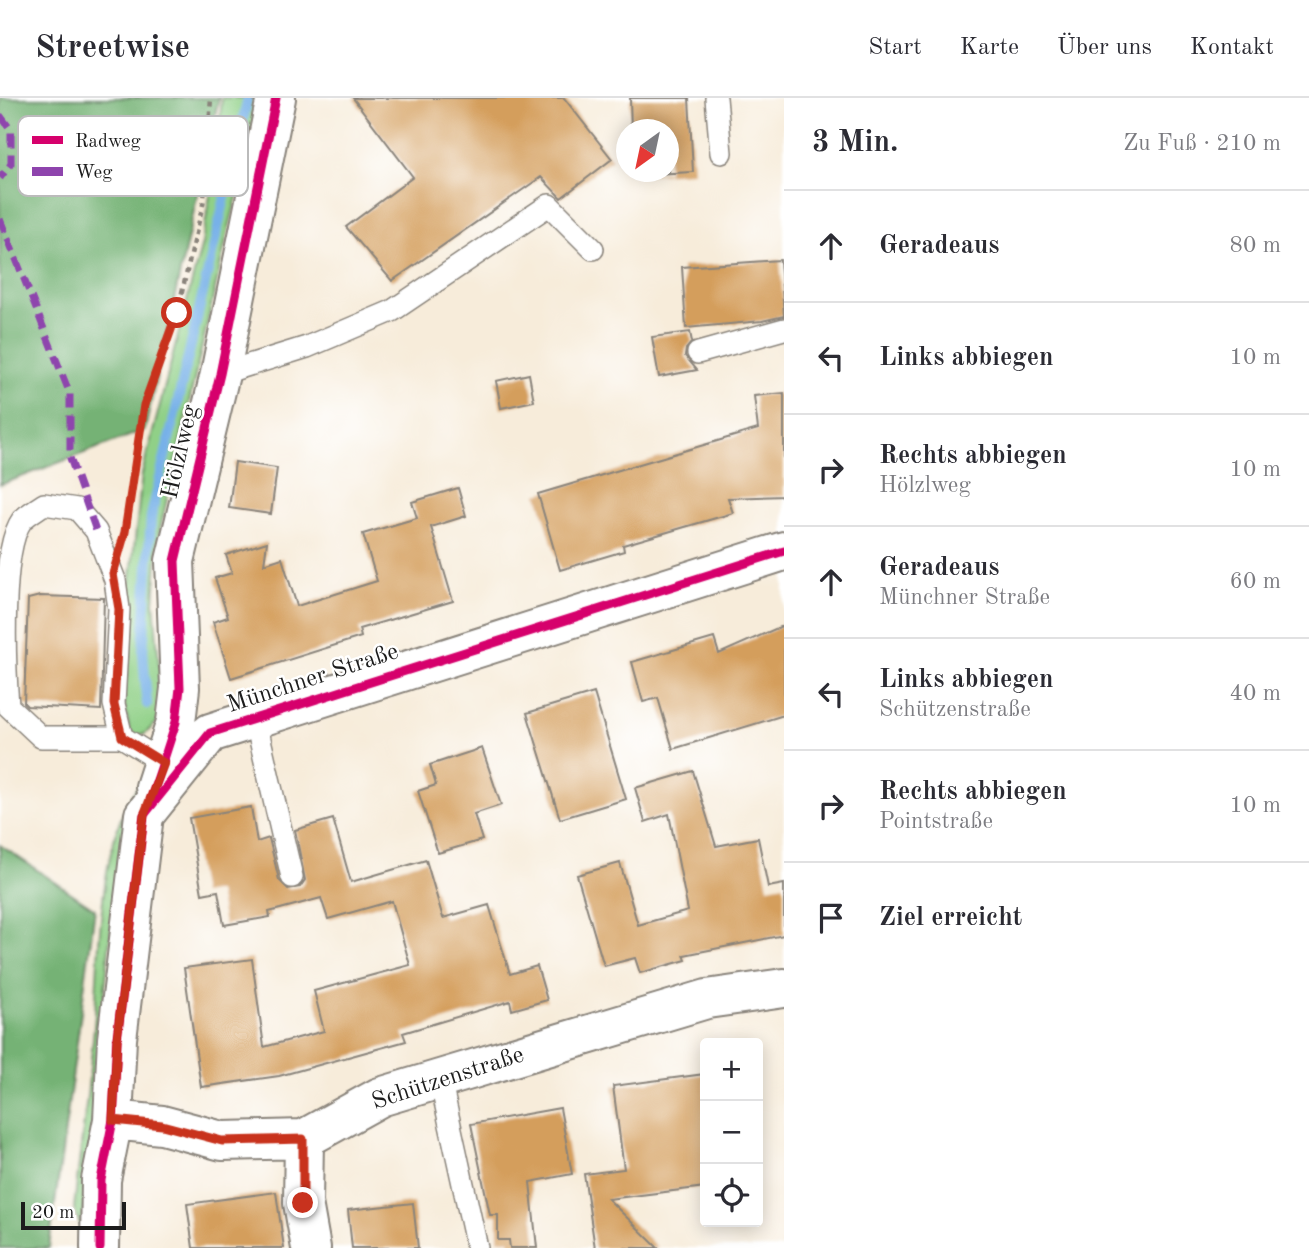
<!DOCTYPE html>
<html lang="de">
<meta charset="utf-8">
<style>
:root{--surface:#fff;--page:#f7f7f7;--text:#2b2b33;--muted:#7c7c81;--line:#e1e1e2}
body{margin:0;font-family:"Old Standard TT",serif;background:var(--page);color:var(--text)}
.controls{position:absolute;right:21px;bottom:21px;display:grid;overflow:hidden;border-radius:7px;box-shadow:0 4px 18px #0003}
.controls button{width:63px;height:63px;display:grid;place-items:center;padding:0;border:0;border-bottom:2px solid var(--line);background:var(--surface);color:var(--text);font:35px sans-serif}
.compass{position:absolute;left:616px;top:21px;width:63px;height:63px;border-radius:50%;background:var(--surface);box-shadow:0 4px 18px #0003;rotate:213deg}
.scale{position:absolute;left:21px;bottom:18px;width:105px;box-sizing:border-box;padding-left:7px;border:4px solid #1c1c1c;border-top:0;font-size:19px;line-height:24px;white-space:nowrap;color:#1c1c1c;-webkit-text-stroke:5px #fff;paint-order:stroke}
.stop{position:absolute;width:21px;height:21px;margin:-16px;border:5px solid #c8321e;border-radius:50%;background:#fff}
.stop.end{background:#c8321e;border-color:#fff;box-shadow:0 2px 7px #0008}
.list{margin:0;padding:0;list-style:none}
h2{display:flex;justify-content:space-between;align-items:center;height:91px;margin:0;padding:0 28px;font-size:30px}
h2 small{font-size:23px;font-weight:400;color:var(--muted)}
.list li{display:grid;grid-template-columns:46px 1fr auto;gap:21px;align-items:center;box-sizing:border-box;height:112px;padding:0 28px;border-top:2px solid var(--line)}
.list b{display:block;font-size:26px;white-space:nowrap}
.list p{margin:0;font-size:23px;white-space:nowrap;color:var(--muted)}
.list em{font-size:23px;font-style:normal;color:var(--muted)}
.icon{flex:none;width:38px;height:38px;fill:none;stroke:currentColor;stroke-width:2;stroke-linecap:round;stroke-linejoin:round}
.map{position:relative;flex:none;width:784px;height:1150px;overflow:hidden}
header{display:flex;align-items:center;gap:42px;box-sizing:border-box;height:98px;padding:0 35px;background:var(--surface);border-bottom:2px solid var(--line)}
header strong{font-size:33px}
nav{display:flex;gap:38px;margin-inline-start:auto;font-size:24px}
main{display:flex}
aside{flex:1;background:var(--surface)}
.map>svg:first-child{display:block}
.green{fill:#90d087;stroke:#567652;stroke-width:2}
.forest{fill:#74b274;stroke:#486748;stroke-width:2}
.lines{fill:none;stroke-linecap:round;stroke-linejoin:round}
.stream{stroke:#77b1e8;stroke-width:10}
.building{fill:#d49e5c}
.lane-casing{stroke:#8a847b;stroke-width:24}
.street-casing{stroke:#8a847b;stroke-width:42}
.path{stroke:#8a847b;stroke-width:4.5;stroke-dasharray:5 5;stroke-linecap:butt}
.lane{stroke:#fff;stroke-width:21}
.street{stroke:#fff;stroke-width:38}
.quiet{stroke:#8e44ad;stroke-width:7;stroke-dasharray:14 7;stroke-linecap:butt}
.cycleway-casing{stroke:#fff;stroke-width:13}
.cycleway{stroke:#d6006c;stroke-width:9}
.route{stroke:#c8321e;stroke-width:9}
.labels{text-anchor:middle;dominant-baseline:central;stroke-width:5;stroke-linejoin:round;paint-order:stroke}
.street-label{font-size:24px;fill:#1c1c1c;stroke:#fff}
.key{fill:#fff;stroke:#bbb;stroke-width:2}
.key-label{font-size:19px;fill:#1c1c1c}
</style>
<header>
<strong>Streetwise</strong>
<nav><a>Start</a><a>Karte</a><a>Über uns</a><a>Kontakt</a></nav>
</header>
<main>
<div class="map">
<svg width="784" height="1150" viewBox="0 0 784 1150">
<rect width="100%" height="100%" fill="#fff"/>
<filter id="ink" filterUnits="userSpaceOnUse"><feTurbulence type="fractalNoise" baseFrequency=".0143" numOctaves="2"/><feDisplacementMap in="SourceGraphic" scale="14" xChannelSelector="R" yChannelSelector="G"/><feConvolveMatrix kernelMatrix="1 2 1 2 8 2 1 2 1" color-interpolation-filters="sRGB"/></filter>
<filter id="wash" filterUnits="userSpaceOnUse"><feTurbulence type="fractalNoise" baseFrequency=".00686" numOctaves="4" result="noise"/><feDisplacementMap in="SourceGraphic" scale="28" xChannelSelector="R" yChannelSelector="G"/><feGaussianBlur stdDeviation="1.57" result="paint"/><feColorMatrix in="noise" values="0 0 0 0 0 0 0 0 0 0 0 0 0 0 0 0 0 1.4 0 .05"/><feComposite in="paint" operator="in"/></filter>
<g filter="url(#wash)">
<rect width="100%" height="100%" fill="#f7ecda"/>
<!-- green -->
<path class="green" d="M222,0h41l-35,134 -69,302 -5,68 9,114 -18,18 -14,3 -8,-40 4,-84 15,-139 60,-231 14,-84z
M147,677l-30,109 -5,33 -30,313 -8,-21c6,-60 15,-121 20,-181 6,-70 2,-201 53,-253z"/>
<!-- forest -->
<path class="forest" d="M0,0h219l-74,332 -145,55z
M0,747l95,64 -46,339h-49z"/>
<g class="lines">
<!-- stream -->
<path class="stream" d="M147,606l-4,-51 8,-136 97,-419"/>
</g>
<g id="blocks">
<!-- building -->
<path class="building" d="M353,0h211l48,61 -51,39 -20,-21 -149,104 -46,-54 67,-50z
M630,0h59l4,74 -59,3v-3h34v-42h-37z
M780,162l4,56 -22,5 -76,7 -4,-61z
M690,234l2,10 -6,7 -1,7 12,14 -38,7 -7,-40z
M529,276l5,27 -33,7 -5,-27z
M784,295v103l-56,2 5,15 -110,32 1,6 -64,19 -22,-76 220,-65 -4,-33z
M235,364l42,6 -6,46 -42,-6z
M458,390l8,28 -35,11 22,74 -94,28 2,8 -130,41 -18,-56 15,-5 -13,-39 17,-5 -6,-18 41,-13 -3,22 18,-6 15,48 80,-25 -14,-47 54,-16 -5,-16z
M40,498l64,2 -3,112 -74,-4 -3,-3 4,-104z
M784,527v90l-111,34 -15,-51 -15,4 -11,-40 82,-24 5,16z
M594,595l32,106 -66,20 -33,-106z
M482,650l19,57 -27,9 8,26 -44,13 -20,-62 18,-6 -6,-20z
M693,673l23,75 42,-8 10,49 16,-3v51l-100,20 2,5 -46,13 -5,-15 -31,8 -27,-91 43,-12 18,62 50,-14 -19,-97 -24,8 -10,-34z
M251,709l6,35 12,-4 10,42 9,9 12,-2 5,-7 -10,-50 38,-11 18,63 75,-22 17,58 46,-13 21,69 27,-8 10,34 -35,10 -2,-9 -107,32 3,8 -127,35 -78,11 -17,-119 68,-9 12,88 60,-16 -10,-40 96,-26 -18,-64 -64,18 -7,-21 -52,14 1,5 -46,8 -6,-34 -16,3 -13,-76z
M705,976v113l-97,12 50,49h-63l-11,-74 40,-5 -11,-83z
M560,1010l12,66 -42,8 7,66h-27l-1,-8h-11v-25h-8l-19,-91z
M276,1094l8,56h-91l-6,-44z
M413,1105l5,45h-66l-4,-38z"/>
</g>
</g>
<g filter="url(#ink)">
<use href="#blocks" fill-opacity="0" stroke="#8a847b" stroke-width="2"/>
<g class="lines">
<!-- lane casing -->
<g class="lane-casing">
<path id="lane" d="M716,0l5,55
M698,255l86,-24
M220,276l87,-27 85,-36 157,-106 44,44
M255,620l37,159
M122,639l-8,-33 5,-95 -4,-29 -19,-49 -19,-22 -33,-5c-7,5 -16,10 -22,16 -22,30 -17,145 -14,186l33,31h81l42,26
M440,981l37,169"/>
</g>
<!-- street casing -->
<g class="street-casing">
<path id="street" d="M155,689l21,-65 4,-34 -5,-127 45,-187 56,-276
M113,1022l49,5 60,16 82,-2 76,-42 327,-98 77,-11
M304,1041l-1,64 8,45
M100,1150l1,-68 12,-60 4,-81 27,-224 66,-82 574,-182"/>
</g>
<!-- path -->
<path class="path" d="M209,33l23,3
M126,428l18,-121 33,-92 27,-113 7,-102"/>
<!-- lane -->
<use href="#lane" class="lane"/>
<!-- street -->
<use href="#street" class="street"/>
<!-- quiet -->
<path class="quiet" d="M0,17l11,15v34l-11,14
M0,121l70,175v64l26,73"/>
<!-- cycleway casing -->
<g class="cycleway-casing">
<path id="cycleway" d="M151,701l25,-77 4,-34 -5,-127 45,-187 56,-276
M100,1150l1,-68 12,-60 4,-81 27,-224 66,-82 574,-182"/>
</g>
<!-- cycleway -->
<use href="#cycleway" class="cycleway"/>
</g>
</g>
<g class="lines" filter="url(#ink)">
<!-- route -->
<path class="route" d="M177,215l-33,92 -19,127 -12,42 6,35 -5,95 8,33 42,26 -20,52 -27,224 -4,81 49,5 60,16 81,-2v64"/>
</g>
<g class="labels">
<!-- street labels -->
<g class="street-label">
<text transform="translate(181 354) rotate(-77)">Hölzlweg</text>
<text transform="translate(313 581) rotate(-18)">Münchner Straße</text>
<text transform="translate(448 981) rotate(-18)">Schützenstraße</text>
</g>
</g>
<!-- legend -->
<rect x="18" y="18" width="230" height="80" rx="10" class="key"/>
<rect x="32" y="38" width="31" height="8" fill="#d6006c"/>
<rect x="32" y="69" width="31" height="9" fill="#8e44ad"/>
<g class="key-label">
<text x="75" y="49">Radweg</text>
<text x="75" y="80">Weg</text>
</g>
</svg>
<div class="controls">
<button>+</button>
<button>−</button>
<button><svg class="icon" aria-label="locate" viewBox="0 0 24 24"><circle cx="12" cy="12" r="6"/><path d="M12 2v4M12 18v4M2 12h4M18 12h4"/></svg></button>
</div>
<svg class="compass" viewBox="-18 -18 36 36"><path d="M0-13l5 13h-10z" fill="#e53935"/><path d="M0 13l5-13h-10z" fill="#7c7c81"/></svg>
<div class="scale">20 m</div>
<div class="stop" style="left:177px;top:215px"></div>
<div class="stop end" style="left:303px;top:1105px"></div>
</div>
<aside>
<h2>3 Min.<small>Zu Fuß · 210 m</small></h2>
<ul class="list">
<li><svg class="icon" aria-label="ahead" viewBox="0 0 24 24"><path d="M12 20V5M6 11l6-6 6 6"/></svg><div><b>Geradeaus</b></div><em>80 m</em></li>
<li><svg class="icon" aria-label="left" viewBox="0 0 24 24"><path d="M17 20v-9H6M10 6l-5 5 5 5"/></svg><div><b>Links abbiegen</b></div><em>10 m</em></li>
<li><svg class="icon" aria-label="right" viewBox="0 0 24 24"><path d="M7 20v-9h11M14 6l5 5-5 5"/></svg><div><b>Rechts abbiegen</b><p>Hölzlweg</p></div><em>10 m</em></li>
<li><svg class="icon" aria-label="ahead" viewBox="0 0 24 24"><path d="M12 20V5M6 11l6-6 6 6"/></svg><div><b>Geradeaus</b><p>Münchner Straße</p></div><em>60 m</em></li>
<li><svg class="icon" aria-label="left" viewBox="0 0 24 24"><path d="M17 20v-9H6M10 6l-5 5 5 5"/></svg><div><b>Links abbiegen</b><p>Schützenstraße</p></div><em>40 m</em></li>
<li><svg class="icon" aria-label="right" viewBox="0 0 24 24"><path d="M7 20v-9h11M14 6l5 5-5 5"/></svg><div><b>Rechts abbiegen</b><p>Pointstraße</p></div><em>10 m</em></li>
<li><svg class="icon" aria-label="arrive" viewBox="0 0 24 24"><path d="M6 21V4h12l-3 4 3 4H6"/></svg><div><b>Ziel erreicht</b></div></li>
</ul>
</aside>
</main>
